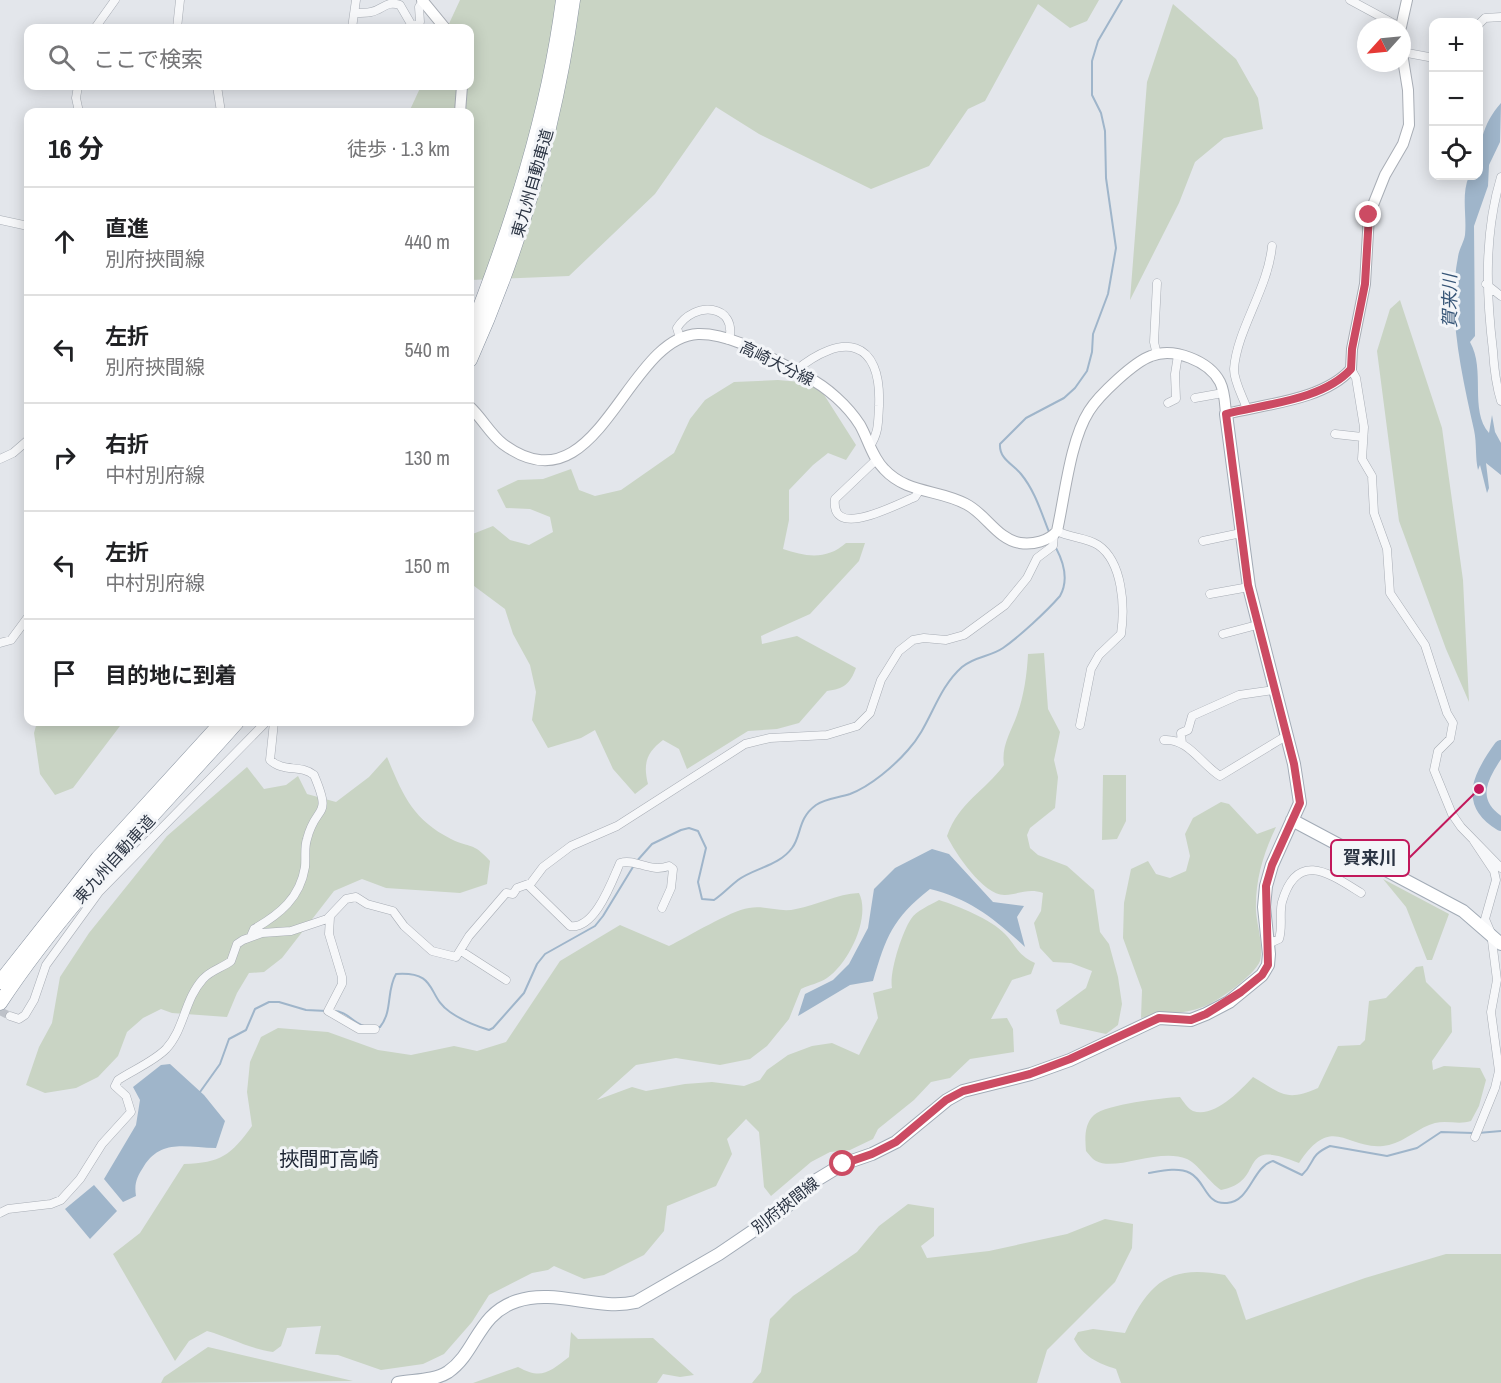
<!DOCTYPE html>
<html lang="ja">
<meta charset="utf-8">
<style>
:root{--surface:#fff;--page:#f6f6f6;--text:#202124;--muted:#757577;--line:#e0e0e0}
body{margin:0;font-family:"Archivo Narrow","Noto Sans JP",sans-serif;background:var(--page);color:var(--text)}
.controls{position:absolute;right:18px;top:18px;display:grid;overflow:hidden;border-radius:12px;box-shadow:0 3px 15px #0003}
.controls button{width:54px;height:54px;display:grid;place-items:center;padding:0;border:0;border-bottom:2px solid var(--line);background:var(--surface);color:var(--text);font:30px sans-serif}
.compass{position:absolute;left:1357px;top:18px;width:54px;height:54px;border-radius:50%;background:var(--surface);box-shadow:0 3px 15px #0003;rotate:243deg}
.stop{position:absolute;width:18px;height:18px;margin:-14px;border:4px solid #cc4b63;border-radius:50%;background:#fff}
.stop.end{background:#cc4b63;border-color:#fff;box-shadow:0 2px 6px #0008}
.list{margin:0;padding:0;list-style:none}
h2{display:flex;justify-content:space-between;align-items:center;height:78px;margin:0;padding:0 24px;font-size:26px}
h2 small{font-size:20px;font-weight:400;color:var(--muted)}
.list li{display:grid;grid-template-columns:39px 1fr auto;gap:18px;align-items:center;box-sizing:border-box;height:108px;padding:0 24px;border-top:2px solid var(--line)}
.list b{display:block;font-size:22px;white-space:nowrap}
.list p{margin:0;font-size:20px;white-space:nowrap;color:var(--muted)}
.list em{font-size:20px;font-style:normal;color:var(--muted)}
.icon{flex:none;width:33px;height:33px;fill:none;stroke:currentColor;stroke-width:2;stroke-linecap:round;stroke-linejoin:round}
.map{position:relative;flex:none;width:1501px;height:1383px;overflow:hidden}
.search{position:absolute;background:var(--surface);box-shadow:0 3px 15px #0003;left:24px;top:24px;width:450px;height:66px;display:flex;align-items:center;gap:15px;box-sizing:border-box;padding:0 21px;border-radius:12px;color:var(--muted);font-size:22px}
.panel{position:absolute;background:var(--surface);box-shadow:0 3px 15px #0003;left:24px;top:108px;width:450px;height:618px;border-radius:12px}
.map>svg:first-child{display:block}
.green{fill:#c9d4c4}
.water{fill:#9fb5ca}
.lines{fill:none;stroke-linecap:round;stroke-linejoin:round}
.stream{stroke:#9fb5ca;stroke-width:2}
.river{stroke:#9fb5ca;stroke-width:14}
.minor-tunnel{stroke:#bec2c9;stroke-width:8;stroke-dasharray:8 4;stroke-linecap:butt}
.minor-casing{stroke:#a8adb5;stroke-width:9}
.secondary-casing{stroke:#a8adb5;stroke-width:12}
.primary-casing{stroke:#a2abb6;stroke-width:14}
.motorway-casing{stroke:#8a94a1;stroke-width:15}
.minor{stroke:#f6f7f9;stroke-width:8}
.secondary{stroke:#fff;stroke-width:10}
.primary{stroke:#fff;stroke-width:12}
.motorway{stroke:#fff;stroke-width:14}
.route{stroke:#cc4b63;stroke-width:8}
.labels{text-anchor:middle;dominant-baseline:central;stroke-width:6;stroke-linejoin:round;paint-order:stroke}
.street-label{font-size:16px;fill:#2b3443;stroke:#f3f5f8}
.water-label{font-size:18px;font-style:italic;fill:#355476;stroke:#f3f5f8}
.quarter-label{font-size:20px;fill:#1d2534;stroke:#f3f5f8}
.leader{fill:none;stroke:#c2185b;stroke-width:2}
.callout-dot{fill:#c2185b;stroke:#f3f5f8;stroke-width:2}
.callout{fill:#f3f5f8;stroke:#c2185b;stroke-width:2}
.callout-label{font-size:18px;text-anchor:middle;font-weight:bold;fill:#2b3443}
</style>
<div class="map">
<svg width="1501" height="1383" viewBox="0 0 1501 1383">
<rect width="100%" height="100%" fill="#e3e6eb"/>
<!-- green -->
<path class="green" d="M460,0h639l-12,21 -17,7 -32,-24 -53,97 -17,8 -39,57 -58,23 -112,-55 -43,-27 -61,87 -86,82 -99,4v-168h-61l12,-26h49v-58h-23z
M1173,4l63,55 22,39 5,31 -39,9 -29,24 -16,41 -49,97 17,-218z
M1400,300l42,128 21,152 6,122 -23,-53 -47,-128 -22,-170 13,-42z
M778,380l22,2 21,8 35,55 -10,15 -18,-7 -15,12 -24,25v30l-6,29c23,8 44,11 63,-6h19l-6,18 -49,53 -49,22 1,8 35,-8 59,32c-6,16 -12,21 -29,23l-28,32 -22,6 -29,2 -61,38 -8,-20 -16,-9c-17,13 -20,24 -15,44l-13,10 -22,-25 -18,-39 -14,8 -33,10 -16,-28 4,-28 -6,-27 -17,-31 -8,-25 -35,-26v-48l23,-9 17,14 19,5 24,-13 -3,-15 -20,-8 -24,-1 -9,-18 21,-10 25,-1 28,-10 8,21 16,6 26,-6 53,-37 16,-34 15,-19 29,-18z
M1044,653l4,56 12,23 -6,28 4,17 -3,31 -25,20 -3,7 3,13 8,7 29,11 27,24 6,42 9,12 9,33 4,27 -4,21 -12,9 -46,-10 -4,-14 30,-22 6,-17 -21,-8 -18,-1 -13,-14 -6,-25 7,-12 2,-18c-14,-5 -24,1 -38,2 -21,1 -50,-42 -58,-59 12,-34 38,-45 57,-71 -3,-19 7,-33 13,-50 7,-19 10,-41 11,-61z
M37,722h86l-50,66 -18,7 -15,-21 -6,-41z
M387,757c16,38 25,62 64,82 20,10 21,2 39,22l-3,23 -27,9 -74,-5 -24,-9 -28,12 -52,67 -18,14 -15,1 -12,20 -10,24 -55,-4 -11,-4 -18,9 -16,14 -9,24 -20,21 -22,11 -31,5 -19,-8 13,-38 13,-24 8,-46 29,-44 78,-97 80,-69 17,22 22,-4 12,-9 9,18 29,8 33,-25z
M1103,775h23v46l-9,18 -15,1z
M1221,802l8,2 28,30 19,-7c-13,27 -21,54 -20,84 1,15 8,36 4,50 -5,14 -43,41 -57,46 -20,8 -41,5 -62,11l1,-28 -19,-52 1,-35 7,-34 17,-8 8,13 14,4 16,-7 4,-15 -5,-22 8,-16z
M1383,879l66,35 -17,46h-5l-21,-53z
M859,893c12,24 -10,70 -32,85 -7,5 -18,7 -26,11l-12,30 -22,27 -17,13 -30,6 -44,-7 -40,7 -39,35 35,-13 14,4 39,-7 27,-2 32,4 16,-6 7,-10 21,-15 24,-9 20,-3 27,12 19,-37 -5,-25 19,-5c-3,-15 10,-56 19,-69 5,-8 19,-14 28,-19 19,6 52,19 66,34 12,13 13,21 30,29l-4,11 -19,6 -21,39 16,-1 6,11 1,23 -44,7 -20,19 -19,4 -17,18 -36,29 -5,10 -23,11 -20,2 -19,10 -40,34 -7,-9 -5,-55 -13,-13 -19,20 5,15 -16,32 -49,20 -3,25 -20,24 -40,20 -20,4 -30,-13 -6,4 -16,3 -43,22 -17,27 -28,32 -21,10 -42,6 -43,-15 -23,-1 6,-28 -34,2 -6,18 -8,6c-23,-3 -44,-15 -66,-21l-18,10 -14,20 -62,-107 27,-21 44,-69c37,-1 47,-9 68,-38l-5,-34 3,-30 11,-25 17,-9 50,4 50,18 33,5 43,-9 23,5 29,-9 54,-81 60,-36 49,21c21,-10 60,-35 80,-38 16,-3 31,5 47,1 21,-4 41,-15 63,-16z
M1423,966l3,16 25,25 1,25 -20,29 1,9 11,-4 36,2 6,12 -7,26 -8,15c-12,4 -24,-1 -36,2 -16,4 -29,18 -46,22 -41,9 -55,-35 -90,18 -65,-27 -31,19 -78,27 -11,-7 -24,-27 -34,-31 -28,-12 -71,13 -91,2 -4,-2 -8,-8 -10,-10 -1,-12 -2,-27 8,-36 13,-11 68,-17 86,-18 4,5 7,11 13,14 20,8 48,-21 60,-34 29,17 33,25 65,11l20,-42 22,-1 5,-5 4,-39 17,-3 30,-31z
M908,1204l26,4v28l-13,10 6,12 62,-7 78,-17 38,-15 28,5 -1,24 -17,34 -68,68 -10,33h-285l9,-11 9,-53 23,-23 64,-44 22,-26z
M1446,1254h55v129h-380l-5,-14c-19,-6 -32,-12 -42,-30l4,-7 15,-3 32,4c24,-50 43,-69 100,-58l11,15 10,30 119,-42z
M571,1332l7,7 75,-1 41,37 -14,2 -17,-3 -6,9h-184l45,-16c24,13 31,5 51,-10z
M208,1347l145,34 -192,2 3,-6z"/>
<!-- water -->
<path class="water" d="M1501,103l-1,39 -11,23 -1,21 -14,40 1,110 -5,6c16,28 -1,68 19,91l3,-18 3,17 6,11v32l-15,-12 3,25 -2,5 -7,-28 -2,5c-3,-13 -1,-26 -4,-40 -12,-55 -27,-117 -16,-173 1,-8 6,-15 7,-22 2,-20 -4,-40 4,-59h9c0,-28 4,-52 23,-73z
M932,849l17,5 44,48 31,4 -7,11 8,30c-30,-28 -55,-48 -95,-58 -38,30 -44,48 -57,92l-23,4 -52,31 7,-22 28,-14 16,-16 19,-36 6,-39 21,-21z
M170,1064l34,31 21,26 -9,27c-29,0 -54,-10 -72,18 -7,11 -10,17 -8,30l-13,6 -19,-23 32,-54 4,-25 -7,-13 28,-22z
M94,1185l23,26 -27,28 -25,-30z"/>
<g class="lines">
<!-- stream -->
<path class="stream" d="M1049,532c-8,-20 -14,-41 -28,-58 -8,-10 -22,-15 -21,-30l26,-26 38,-20 11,-10 12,-17 5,-19 1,-18 15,-40 8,-46 -10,-70 -1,-47 -4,-18 -9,-18v-34l6,-20 24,-41
M333,1011c15,0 18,11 31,15
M376,1027h4c13,-16 6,-36 16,-53 43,-3 30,22 54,38 10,7 26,14 39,18l4,-2 31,-35 13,-29 8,-10 50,-28 8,-10 33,-54 16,-18 29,-14 8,-2 9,3 8,17 -8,34 4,17 12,1c9,-6 15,-13 24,-20 16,-12 41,-14 54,-32 10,-13 5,-29 24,-43 10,-7 22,-7 34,-11 21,-8 44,-28 58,-44 23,-25 28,-60 54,-83 13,-11 28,-10 41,-19 17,-12 43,-36 57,-52 9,-16 4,-33 -4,-48
M200,1092l20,-28 9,-25 17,-9 9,-21 14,-7h10l27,8 21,1
M1478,1133l23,-2
M1149,1173c12,-2 29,-6 41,0 16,8 15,32 37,30 24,-2 25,-36 46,-42l29,14c14,-13 6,-19 28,-29l57,10 30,-8 24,-16 32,1"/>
<!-- river -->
<path class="river" d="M1501,747c-19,26 -37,55 0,77"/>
<!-- minor-tunnel -->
<path class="minor-tunnel" d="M0,1011l10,5"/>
<!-- minor casing -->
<g class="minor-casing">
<path id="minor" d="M1350,0l50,27
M355,13c5,0 11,0 16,-1 12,-2 15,-12 29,-7l11,19 5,2 4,-4 -1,-15 4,-6
M1478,25l7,-7 16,-1
M95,28l20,-28
M177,28l3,-28
M352,28l4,-28
M1402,52l32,6
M78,86l-2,12 3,14
M217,86l4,26
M1501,177c-17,56 -15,116 -8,174 1,16 3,34 8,50
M0,220l28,6
M1157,283l-3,59 3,13
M1486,284l15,12
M680,338l-3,-10c17,-28 61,-24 52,12
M1351,369l5,9 8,49 -2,32 10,17 2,37 13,36 3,44 35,52 22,68 6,10 -3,16 -12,12 -4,19 18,44 9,13 40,41
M795,371c47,-39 87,-33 84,35 -1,15 0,27 -9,40
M1195,398l28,-5
M1168,403l8,-4 -1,-25 3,-19
M1247,409c-4,-12 -13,-27 -13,-40 3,-40 34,-80 38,-123
M1335,434l27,3
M0,459l13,-6 15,-13
M877,459l-42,40c-5,42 62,5 80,-2l4,-6
M1057,531c13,7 29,6 41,14 25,17 27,62 23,89l-22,21 -8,14 -11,56
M1203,541l38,-8
M1210,594l39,-7
M1223,634l34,-9
M0,643l11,-3 17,-23
M1164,740c24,-2 37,24 56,36l66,-40
M1182,744l-1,-11 7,-3 4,-14 47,-21 35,-5
M1474,841l20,30 2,9 -11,39 6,14 6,47 -6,32 8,59 -4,17 -20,49
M528,885l42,41c25,4 42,-45 50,-63 15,-5 30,10 49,3l4,3 -2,19 -9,20
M330,917l-1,17 13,43v7l-14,27 31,18h16
M251,936l3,-7c26,-15 46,-31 51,-62 1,-10 -1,-19 2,-28 9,-36 26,-19 7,-64 -14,-11 -30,-2 -44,-15l4,-38
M1268,944l11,-5c4,-12 0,-25 3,-37 15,-52 47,-29 79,-9
M461,951l45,29
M10,1016l9,3 6,-4 9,-15 12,-35 53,-73 167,-170
M0,1213l8,-4 43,-5 10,-4 19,-21 22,-35 29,-32 -5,-16 -11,-10 3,-6c15,-10 35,-18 48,-31 19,-21 18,-49 37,-70 8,-9 19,-11 28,-18l6,-17 6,-4 19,-7 29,-2 36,-12 19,-20 10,-2 11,7 26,7 11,15 28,25 24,6 13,-21 37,-43 7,1 4,-6 14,-5 12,-16 28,-21 46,-20 128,-82 25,-6 57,-3 30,-9 13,-13 11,-33 18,-29 14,-11 11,-2 22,2 18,-5 41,-30 22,-27 10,-20 16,-12 1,-12"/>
</g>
<!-- secondary casing -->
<g class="secondary-casing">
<path id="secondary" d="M422,0l23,28
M1401,27l6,-27
M460,112l2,-26
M470,407c12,11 20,27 33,37 95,70 122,-107 195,-110 37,-1 76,27 109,43 20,10 41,29 53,48 8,14 12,32 24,44 23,25 54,20 82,35 20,10 31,35 54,39 13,2 29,-2 37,-12 8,-36 13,-90 32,-120 10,-16 45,-49 62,-55 23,-9 58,5 69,26 5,10 5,22 6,32 39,-10 98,-14 125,-45l1,-20 13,-65 4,-69 16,-40 18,-31 6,-19 -1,-35 -6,-37"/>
</g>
<!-- primary casing -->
<g class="primary-casing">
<path id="primary" d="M1292,820l171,91 38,33
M398,1383c16,-3 36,-2 50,-11 29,-20 29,-58 69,-71 38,-13 80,10 119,1l83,-48 62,-42 29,-28 33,-20 29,-10 24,-12 51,-42 16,-9 68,-17 39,-14 89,-42 32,2 15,-6 23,-12 33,-27 6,-10 1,-11 -5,-47 2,-21 6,-21 28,-62 -6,-39 -45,-177 -23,-173"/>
</g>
<!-- motorway casing -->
<g class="motorway-casing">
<path id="motorway" d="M470,333c42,-107 78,-218 93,-333
M470,360c51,-114 86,-237 103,-360
M0,982l98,-124 124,-136
M0,1003c68,-103 156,-189 237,-281"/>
</g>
<!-- minor -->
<use href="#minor" class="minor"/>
<!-- secondary -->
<use href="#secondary" class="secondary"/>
<!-- primary -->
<use href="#primary" class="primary"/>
<!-- motorway -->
<use href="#motorway" class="motorway"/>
</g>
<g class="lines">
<!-- route -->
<path class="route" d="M843,1164l29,-10 24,-12 50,-42 17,-9 67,-17 40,-15 89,-41 32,2 15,-6 35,-22 21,-17 6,-10 -2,-79 6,-21 28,-62 -6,-39 -46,-179 -22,-171c39,-10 97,-14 125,-45l1,-20 13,-65 4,-69"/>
</g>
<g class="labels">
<!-- street labels -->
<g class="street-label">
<text transform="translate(532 183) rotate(-74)">東九州自動車道</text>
<text transform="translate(777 363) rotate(26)">高崎大分線</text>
<text transform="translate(114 859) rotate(-48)">東九州自動車道</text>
<text transform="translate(785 1205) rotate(-38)">別府挾間線</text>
</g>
<!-- water labels -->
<g class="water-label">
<text transform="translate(1449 301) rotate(-90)">賀来川</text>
</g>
<!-- quarter labels -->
<g class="quarter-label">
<text x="329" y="1158">挾間町高崎</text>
</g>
</g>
<!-- callouts -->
<path class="leader" d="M1479 789L1409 858"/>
<circle class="callout-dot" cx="1479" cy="789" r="6"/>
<rect class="callout" x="1331" y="840" width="78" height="36" rx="6"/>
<g class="callout-label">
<text x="1370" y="864">賀来川</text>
</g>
</svg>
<div class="controls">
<button>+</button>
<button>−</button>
<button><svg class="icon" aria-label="locate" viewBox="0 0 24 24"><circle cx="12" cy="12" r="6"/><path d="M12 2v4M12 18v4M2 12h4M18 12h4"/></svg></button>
</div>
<svg class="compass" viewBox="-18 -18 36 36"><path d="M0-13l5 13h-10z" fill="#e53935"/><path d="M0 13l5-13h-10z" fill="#757577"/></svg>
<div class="stop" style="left:843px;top:1164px"></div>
<div class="stop end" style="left:1369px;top:215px"></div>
<div class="search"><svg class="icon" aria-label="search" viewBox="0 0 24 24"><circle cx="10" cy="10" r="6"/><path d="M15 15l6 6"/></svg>ここで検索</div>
<section class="panel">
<h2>16 分<small>徒歩 · 1.3 km</small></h2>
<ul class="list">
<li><svg class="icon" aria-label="ahead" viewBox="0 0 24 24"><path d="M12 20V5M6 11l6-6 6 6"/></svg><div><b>直進</b><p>別府挾間線</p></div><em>440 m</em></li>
<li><svg class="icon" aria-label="left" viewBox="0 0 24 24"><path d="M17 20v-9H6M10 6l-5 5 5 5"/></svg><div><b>左折</b><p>別府挾間線</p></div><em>540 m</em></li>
<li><svg class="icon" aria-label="right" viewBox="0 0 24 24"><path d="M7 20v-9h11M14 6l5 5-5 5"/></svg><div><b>右折</b><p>中村別府線</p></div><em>130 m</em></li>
<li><svg class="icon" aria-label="left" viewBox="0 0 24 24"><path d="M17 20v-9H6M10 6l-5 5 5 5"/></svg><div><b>左折</b><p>中村別府線</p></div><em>150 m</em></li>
<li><svg class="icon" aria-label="arrive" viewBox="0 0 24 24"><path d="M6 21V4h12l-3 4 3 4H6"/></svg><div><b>目的地に到着</b></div></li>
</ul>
</section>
</div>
